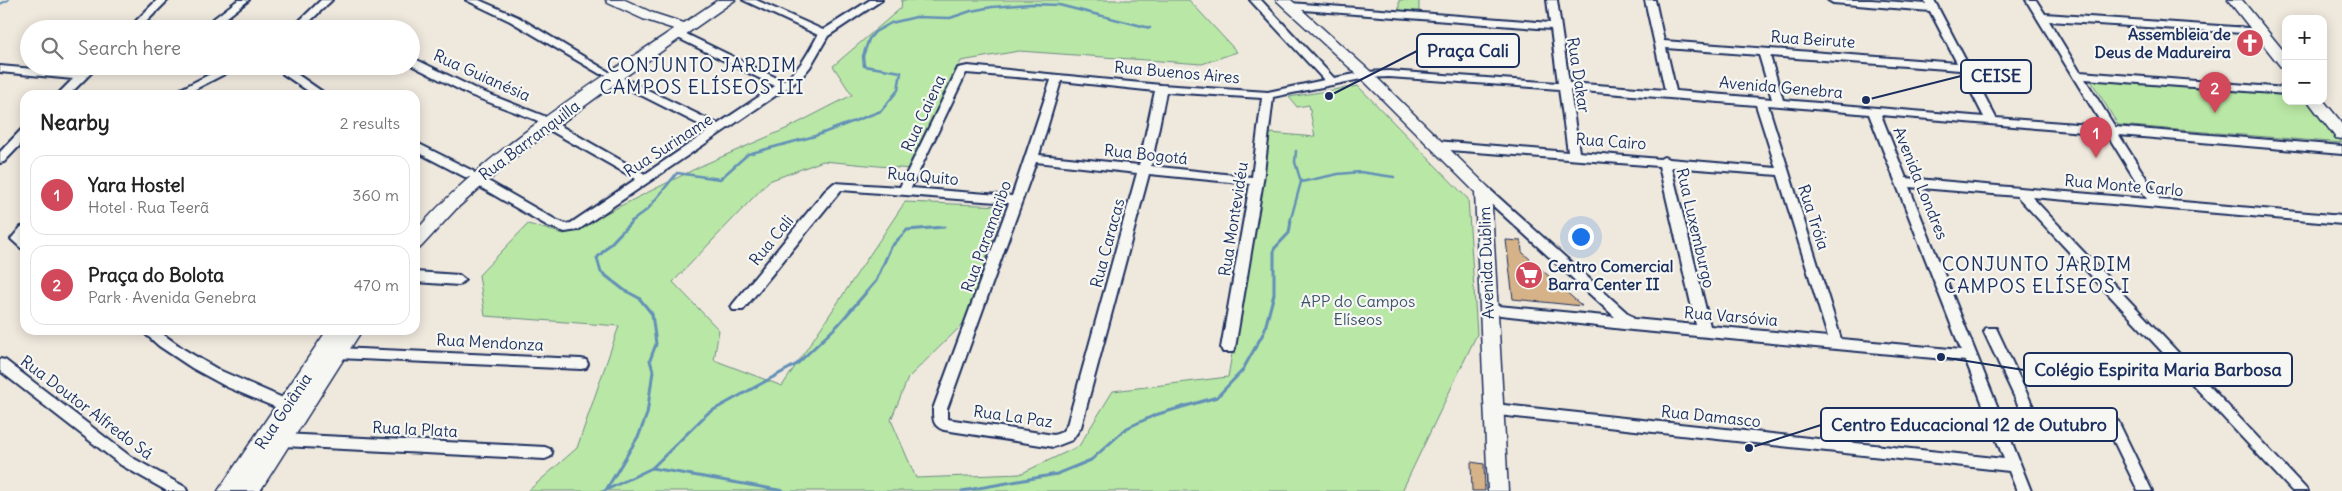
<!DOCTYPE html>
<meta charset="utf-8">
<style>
:root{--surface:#fff;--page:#f2f2f2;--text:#222;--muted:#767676;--line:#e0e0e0;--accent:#d1495b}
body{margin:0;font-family:Delius,sans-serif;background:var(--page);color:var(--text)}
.controls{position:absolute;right:15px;top:15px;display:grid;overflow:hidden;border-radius:10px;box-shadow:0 2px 12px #0003}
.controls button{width:45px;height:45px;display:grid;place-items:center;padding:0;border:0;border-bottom:1px solid var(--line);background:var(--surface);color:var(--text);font:25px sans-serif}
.you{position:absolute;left:1580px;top:236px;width:18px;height:18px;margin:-12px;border:4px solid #fff;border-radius:50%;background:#1a73e8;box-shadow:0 0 0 8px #1a73e833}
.badge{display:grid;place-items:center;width:32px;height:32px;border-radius:50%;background:var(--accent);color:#fff;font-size:16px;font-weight:700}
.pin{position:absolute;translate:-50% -41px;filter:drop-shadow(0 1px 2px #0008)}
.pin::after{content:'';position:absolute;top:26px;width:18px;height:15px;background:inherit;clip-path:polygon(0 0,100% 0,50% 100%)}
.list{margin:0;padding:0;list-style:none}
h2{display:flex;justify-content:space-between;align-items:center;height:65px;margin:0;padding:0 20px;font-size:21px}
h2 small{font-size:16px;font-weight:400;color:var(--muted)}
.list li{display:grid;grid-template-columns:32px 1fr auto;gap:15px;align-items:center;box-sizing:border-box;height:80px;margin:0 10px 10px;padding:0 10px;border:1px solid var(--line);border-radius:15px}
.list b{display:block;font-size:19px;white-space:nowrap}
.list p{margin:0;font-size:16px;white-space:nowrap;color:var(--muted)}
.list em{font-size:16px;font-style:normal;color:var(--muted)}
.icon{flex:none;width:28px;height:28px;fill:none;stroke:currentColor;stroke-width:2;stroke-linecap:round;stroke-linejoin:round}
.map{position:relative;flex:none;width:2342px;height:491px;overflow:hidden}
.search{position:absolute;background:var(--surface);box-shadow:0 2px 12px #0003;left:20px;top:20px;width:400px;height:55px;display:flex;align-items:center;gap:12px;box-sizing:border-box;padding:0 18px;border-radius:28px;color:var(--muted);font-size:19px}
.panel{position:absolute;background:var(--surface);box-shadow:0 2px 12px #0003;left:20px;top:90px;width:400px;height:245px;border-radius:15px}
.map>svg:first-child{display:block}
.green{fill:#b9e7a5;stroke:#6a8b82}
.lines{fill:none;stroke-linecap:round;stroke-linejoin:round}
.stream-far1{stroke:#6290b7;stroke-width:2.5}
.stream{stroke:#6290b7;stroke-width:3}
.building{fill:#d5b287;stroke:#1b2f5e}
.street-casing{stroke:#1b2f5e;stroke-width:4}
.secondary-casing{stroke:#1b2f5e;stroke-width:3}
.street{fill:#f6f6f2;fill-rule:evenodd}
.secondary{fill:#f6f6f2;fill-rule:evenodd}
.labels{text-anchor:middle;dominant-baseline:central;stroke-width:4.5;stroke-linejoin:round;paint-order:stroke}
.poi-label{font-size:16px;font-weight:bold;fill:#1b2f5e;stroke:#f6f6f2;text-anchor:end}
.street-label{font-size:16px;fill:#1b2f5e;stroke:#f6f6f2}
.park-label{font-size:16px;fill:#3b546c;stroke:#f6f6f2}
.quarter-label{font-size:19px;letter-spacing:1px;fill:#1b2f5e;stroke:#f6f6f2}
.leader{fill:none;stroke:#1b2f5e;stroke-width:2}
.callout-dot{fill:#1b2f5e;stroke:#f6f6f2;stroke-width:2}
.callout{fill:#f6f6f2;stroke:#1b2f5e;stroke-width:2}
.callout-label{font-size:18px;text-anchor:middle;font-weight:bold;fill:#1b2f5e}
</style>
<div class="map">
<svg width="2342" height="491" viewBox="0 0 2342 491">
<rect width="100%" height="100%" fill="#efe8dd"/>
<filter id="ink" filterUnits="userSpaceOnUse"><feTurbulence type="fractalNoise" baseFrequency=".02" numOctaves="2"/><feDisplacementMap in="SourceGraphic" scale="10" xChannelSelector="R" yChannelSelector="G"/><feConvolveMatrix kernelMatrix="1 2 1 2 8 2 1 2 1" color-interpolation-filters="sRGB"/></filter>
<g filter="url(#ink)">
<!-- green -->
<path class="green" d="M902,0h287l48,52 -35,12 -183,-13 -58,10 -50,108 -88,-8 -54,20 -96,101 46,48 -5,30 68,26 123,-184 99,4 -40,117 -56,55 -17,42 25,58 104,-4 59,-28 34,-55 115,-14 42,-244 45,4 -6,-32 -12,2 -8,-10 69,-11 110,113 9,135 -75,157h-874l49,-43 42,-122 -134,-10 -6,-41 49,-51 36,10 139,-69 85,-37 64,-33 -19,-29 68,-58z
M1399,0h20v14l-20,-2z
M2090,79l196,15v7h24l32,42 -224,-18z"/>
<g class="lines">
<!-- stream-far1 -->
<path class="stream-far1" d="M0,4l8,-4
M1301,182l37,-8 22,-2 34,5
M631,222l17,-13 29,-36 43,6 28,-25 67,-18 66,-25 17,-21 3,-18 -37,-6 -1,-10 6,-17 6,-7 16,-9 25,-6 34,1 21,-7 21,-4 39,-3 28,1 91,23
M1290,222l11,-40 -6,-20 1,-11"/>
<!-- stream -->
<path class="stream" d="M652,468l132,23
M606,490l33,-55 8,-21 6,-43 -3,-11 6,-16 -4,-30 -13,-16 -15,-8 -23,-18 -4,-14 35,-37
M604,491l48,-23 56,-55 89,-49 41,-39 38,-44 15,-34 16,-17 37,-3
M962,491l95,-17 34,-14 36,-32 28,-13 62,-18 25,-26 22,-39 10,-38v-45l15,-16 2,-12"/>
</g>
<!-- building -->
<path class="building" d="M1506,240l15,1 1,11 60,54 -69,-7z
M1471,462l13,2 1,27h-13z"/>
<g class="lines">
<!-- street casing -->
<g class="street-casing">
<path id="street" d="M157,0h11l-29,29h-11z
M238,0h11l-37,29h-12z
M321,0h11l-30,29h-11z
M466,0h13l39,17 91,55 -1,2h-8l-90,-53z
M743,0h13l67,30 47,-30h12l-54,36 -18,31 -10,12 -222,151 -13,2 -17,-6 -75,-43 -2,-3 2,-3h8l75,43 10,4 5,-1 65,-44 -92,-52 -2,-3 2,-3h8l93,53 65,-44 -101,-51 -1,-2 1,-2h8l101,49 57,-38 -103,-51v-4h8l103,50c17,-11 25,-28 35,-46z
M1250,0h11l73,78 32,-6 23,-1 169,12 -7,-54 -261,-20 -5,-3 5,-3 260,20 -3,-23h10l12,83 96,7 -20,-90h10l9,41 293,22 -27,-52 -97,-8 -5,-3h43l55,4 -2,-4h10l62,118 107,8 -77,-126h10l9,14 218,15v4l-4,1 -210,-13 31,51 206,16v6l-201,-15 30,48 227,19v8l-223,-19 41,65 182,16v8l-310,-27 276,294h-16l-275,-295 -108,-9 91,226h22l-38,-81 2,-4h10l2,4 39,83 -4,8 -28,2 26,66h-14l-8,-20 -520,-57 -2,-4 2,-4 5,-2 510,55 -38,-98 -334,-31 -149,-17 -2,-3 2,-3 5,-2 127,12 -136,-124 -2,-3 6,-4 4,1 147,132 62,6 -37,-159 -223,-17 -6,-4 6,-4 132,11 -9,-63 -170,-12 -23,1 -93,19 -10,84 -28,167 -2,4h-10l-2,-4 29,-164 -101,-10 -68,253 -9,13 -18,7 -110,-17c-11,-4 -11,-10 -11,-21l76,-206 -168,-13 -98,120h-10l-2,-3 2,-3 92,-113 9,-8 66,4 58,-119 10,-2 193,19 107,7 56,-12zM1666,48l93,7 13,44 -96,-8zM1770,56l190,14 24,47 -201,-17zM966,73l85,7 -39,116 -101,-8zM1061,81l94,10 -16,74 -100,-10zM1570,90l186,15 20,63 -107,-9 -5,-2 -4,2 -81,-7zM1166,92l96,6 -10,79 -101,-11zM1768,105l101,9 92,236 -120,-11zM1881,115l226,19 40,65 -241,-21zM1036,162l101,11 -70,252 -5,7 -8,3 -107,-16v-10zM1671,167l107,8 50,162 -118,-11z
M411,57l67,33 66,26 2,2 -6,4 -4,-2 -66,-25 -59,-30z
M0,66l79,7 8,-7h11l-29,29h-12l16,-16 -73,-7z
M226,66h14l-56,29h-15z
M287,69l4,1 36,25h-13l-31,-21 -1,-2 1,-2z
M25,129v11l-21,22 -4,1v-11l21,-22z
M415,142l58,29 2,3 -2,3h-8l-50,-26z
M25,226v23l-4,-1 -10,-9 10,-12z
M415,272l44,3 6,5 -6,5 -44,-3z
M141,330h16l28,20 34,20 73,32 2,4 -2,4 -5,2 -5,-2 -55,-23 -35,-19 -33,-22z
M338,348l243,11 5,1 2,4 -2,4 -5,1 -243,-11 -5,-1 -2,-4 2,-4z
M0,359l5,1 126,97 54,30 2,4h-20l-46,-26 -121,-94z
M2113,419l5,2 34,70h-14l-32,-66 2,-4z
M283,434l262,13 5,2 2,4 -2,4 -5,2 -262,-13 -5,-2 -2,-4 2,-4z"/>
</g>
<!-- secondary casing -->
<g class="secondary-casing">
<path id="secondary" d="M606,0h19l28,13 31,10 34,-23h17l-119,83 -101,74 -59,52 -35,38 -6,2v-17c70,-80 171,-144 259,-203l-31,-10 -35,-16z
M1276,0h15l80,72 120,118 17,301h-20l-13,-299 -114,-114z
M2228,0h14l44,54v14l-5,-1z
M2323,100l19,23v16l-6,-1 -28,-37z
M327,330h35l-102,161h-42z"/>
</g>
<!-- street -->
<use href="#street" class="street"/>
<!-- secondary -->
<use href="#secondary" class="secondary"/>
</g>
</g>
<!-- icons -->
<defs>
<g id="church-disc" transform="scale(1.4375)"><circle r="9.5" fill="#d1495b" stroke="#f6f6f2"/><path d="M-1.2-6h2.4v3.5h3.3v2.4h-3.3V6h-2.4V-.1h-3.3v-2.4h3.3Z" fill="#fff"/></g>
<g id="supermarket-disc" transform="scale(1.4375)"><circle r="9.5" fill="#d1495b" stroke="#f6f6f2"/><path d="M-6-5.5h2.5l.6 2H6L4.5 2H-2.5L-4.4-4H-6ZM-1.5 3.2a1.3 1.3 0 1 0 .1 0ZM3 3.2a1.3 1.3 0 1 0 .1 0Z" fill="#fff"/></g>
</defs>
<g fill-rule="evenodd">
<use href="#church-disc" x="2250" y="43"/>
<use href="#supermarket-disc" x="1529" y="275"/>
</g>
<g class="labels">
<!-- poi labels -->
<g class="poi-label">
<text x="2231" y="34">Assembleia de<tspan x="2231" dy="18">Deus de Madureira</tspan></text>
<text x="1548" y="266" text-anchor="start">Centro Comercial<tspan x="1548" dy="18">Barra Center II</tspan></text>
</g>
<!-- street labels -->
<g class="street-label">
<text transform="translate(1813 39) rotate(4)">Rua Beirute</text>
<text transform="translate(1177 72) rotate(5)">Rua Buenos Aires</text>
<text transform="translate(482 75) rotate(24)">Rua Guianésia</text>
<text transform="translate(1579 75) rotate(81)">Rua Dakar</text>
<text transform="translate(1781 87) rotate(5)">Avenida Genebra</text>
<text transform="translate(923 113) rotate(-65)">Rua Caiena</text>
<text transform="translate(529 140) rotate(-37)">Rua Barranquilla</text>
<text transform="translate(1611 141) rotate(4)">Rua Cairo</text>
<text transform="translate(668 145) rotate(-33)">Rua Suriname</text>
<text transform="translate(1146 154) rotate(6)">Rua Bogotá</text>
<text transform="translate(923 176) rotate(5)">Rua Quito</text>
<text transform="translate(1921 183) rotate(68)">Avenida Londres</text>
<text transform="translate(2124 185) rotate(5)">Rua Monte Carlo</text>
<text transform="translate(1814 217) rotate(72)">Rua Tróia</text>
<text transform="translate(1233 219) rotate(-81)">Rua Montevidéu</text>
<text transform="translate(1696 228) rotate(77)">Rua Luxemburgo</text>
<text transform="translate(986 236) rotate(-70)">Rua Paramaribo</text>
<text transform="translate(771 240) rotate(-51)">Rua Cali</text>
<text transform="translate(1107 243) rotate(-75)">Rua Caracas</text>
<text transform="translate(1486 263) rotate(-92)">Avenida Dublim</text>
<text transform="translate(1731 316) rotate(5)">Rua Varsóvia</text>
<text transform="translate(490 342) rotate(3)">Rua Mendonza</text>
<text transform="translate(87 407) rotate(37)">Rua Doutor Alfredo Sá</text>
<text transform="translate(283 411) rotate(-56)">Rua Goiânia</text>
<text transform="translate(1013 416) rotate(8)">Rua La Paz</text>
<text transform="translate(1711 416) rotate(6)">Rua Damasco</text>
<text transform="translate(415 429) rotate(3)">Rua la Plata</text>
</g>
<!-- park labels -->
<g class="park-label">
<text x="1358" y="301">APP do Campos<tspan x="1358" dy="18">Elíseos</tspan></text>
</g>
<!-- quarter labels -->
<g class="quarter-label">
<text x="702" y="65">CONJUNTO JARDIM<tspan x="702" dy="22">CAMPOS ELÍSEOS III</tspan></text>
<text x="2037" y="264">CONJUNTO JARDIM<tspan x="2037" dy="22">CAMPOS ELÍSEOS I</tspan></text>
</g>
</g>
<!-- callouts -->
<path class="leader" d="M1329 96L1417 51M1866 100L1961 76M1941 357L2024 370M1749 448L1821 425"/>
<g class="callout-dot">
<circle cx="1329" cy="96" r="5"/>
<circle cx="1866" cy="100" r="5"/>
<circle cx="1941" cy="357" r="5"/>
<circle cx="1749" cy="448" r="5"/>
</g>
<g class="callout">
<rect x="1417" y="34" width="102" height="33" rx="5"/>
<rect x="1961" y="60" width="70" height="33" rx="5"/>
<rect x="2024" y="353" width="268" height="33" rx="5"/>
<rect x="1821" y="408" width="296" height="33" rx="5"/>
</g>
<g class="callout-label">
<text x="1468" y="57">Praça Cali</text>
<text x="1996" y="82">CEISE</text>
<text x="2158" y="376">Colégio Espirita Maria Barbosa</text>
<text x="1969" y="431">Centro Educacional 12 de Outubro</text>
</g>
</svg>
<div class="controls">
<button>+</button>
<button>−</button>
</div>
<div class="you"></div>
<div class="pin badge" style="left:2096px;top:158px">1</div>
<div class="pin badge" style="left:2215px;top:113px">2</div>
<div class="search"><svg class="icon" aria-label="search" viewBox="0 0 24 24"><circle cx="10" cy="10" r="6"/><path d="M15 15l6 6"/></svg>Search here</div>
<section class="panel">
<h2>Nearby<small>2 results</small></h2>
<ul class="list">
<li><span class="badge">1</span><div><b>Yara Hostel</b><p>Hotel · Rua Teerã</p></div><em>360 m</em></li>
<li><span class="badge">2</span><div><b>Praça do Bolota</b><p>Park · Avenida Genebra</p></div><em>470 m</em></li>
</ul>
</section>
</div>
